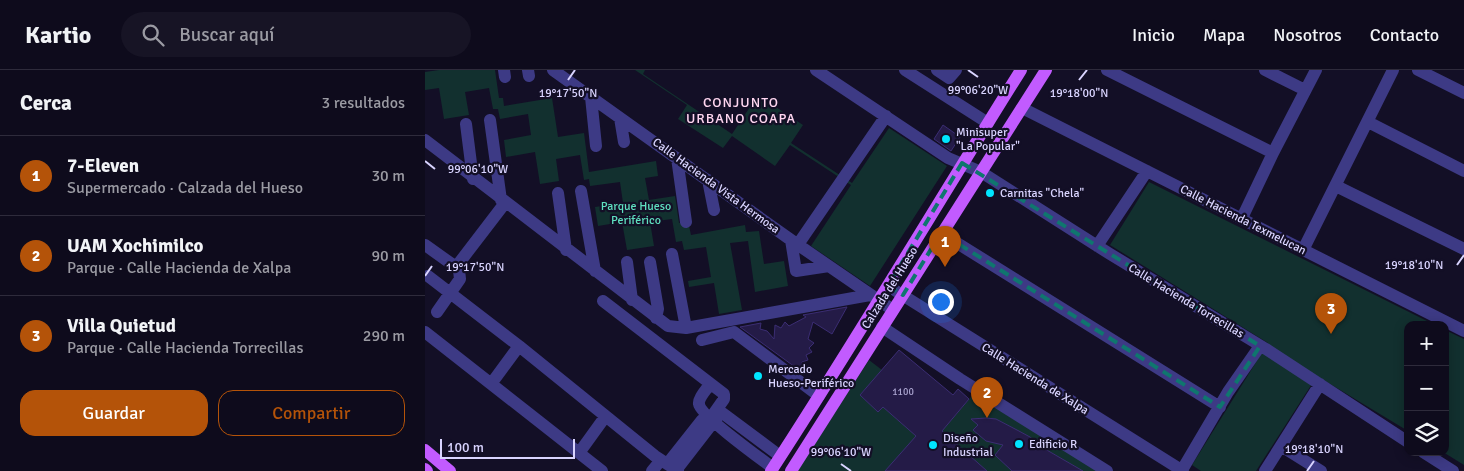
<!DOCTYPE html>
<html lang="es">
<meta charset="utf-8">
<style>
:root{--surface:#0e0b1c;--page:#171425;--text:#f1f3f6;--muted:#9b9ba3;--line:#2e2b3b;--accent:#b45309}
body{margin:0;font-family:Signika,sans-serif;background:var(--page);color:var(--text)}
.controls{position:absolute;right:15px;bottom:15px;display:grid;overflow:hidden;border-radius:10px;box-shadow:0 2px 12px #0003}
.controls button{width:45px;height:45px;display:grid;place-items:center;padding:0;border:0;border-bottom:1px solid var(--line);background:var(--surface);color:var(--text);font:25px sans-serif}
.scale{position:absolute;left:15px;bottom:12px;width:135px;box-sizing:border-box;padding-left:5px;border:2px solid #d9d4ff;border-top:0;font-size:14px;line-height:18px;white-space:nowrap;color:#d9d4ff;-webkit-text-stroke:4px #130f26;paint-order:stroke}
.you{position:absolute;left:515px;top:231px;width:18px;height:18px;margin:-12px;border:4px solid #fff;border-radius:50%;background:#1a73e8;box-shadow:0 0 0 8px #1a73e833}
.badge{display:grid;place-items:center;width:32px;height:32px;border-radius:50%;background:var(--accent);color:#fff;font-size:16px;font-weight:700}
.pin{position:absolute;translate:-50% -41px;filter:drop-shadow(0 1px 2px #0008)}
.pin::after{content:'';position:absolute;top:26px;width:18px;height:15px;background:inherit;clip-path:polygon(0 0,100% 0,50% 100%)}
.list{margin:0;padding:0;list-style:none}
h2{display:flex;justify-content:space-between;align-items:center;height:65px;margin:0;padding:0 20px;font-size:21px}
h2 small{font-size:16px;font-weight:400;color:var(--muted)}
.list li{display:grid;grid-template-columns:32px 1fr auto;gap:15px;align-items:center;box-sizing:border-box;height:80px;padding:0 20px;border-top:1px solid var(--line)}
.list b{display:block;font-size:19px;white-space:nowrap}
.list p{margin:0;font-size:16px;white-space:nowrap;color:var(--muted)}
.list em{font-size:16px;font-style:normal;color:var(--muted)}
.actions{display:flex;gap:10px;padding:15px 20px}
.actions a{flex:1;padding:11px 0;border:1px solid var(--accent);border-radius:15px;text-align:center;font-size:18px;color:var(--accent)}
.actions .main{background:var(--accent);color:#fff}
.icon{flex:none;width:28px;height:28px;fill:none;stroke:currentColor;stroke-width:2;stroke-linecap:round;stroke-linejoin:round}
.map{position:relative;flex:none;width:1039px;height:401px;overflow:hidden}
header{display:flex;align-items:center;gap:30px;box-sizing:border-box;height:70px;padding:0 25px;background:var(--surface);border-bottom:1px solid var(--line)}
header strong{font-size:24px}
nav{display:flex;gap:28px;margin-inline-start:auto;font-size:18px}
.search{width:350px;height:45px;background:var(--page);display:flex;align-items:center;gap:12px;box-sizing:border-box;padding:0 18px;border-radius:28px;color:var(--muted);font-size:19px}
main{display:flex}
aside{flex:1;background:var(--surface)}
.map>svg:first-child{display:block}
.green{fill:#12302f}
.building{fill:#241b47;stroke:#3b2d73}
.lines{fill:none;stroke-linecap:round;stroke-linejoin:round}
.minor{stroke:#3d3a85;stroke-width:12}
.major{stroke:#c25bff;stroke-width:12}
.marked{fill:none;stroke:#0f766e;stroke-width:4;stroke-dasharray:10 6;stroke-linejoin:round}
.ticks{fill:none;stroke:#d9d4ff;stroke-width:2}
.poi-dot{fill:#00e5ff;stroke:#130f26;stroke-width:2}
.labels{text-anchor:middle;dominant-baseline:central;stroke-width:4.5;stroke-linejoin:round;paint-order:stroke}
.number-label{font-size:10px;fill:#aca6d1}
.poi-label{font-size:12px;fill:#d9d4ff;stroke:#130f26;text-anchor:start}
.street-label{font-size:12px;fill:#d9d4ff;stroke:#130f26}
.park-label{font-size:12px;fill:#5fe0c0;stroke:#130f26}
.neighbourhood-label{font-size:14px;letter-spacing:1px;fill:#ffd6f0;stroke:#130f26}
.ticks-label{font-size:12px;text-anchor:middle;fill:#d9d4ff;stroke:#130f26;stroke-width:4.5;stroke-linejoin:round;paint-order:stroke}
</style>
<header>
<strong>Kartio</strong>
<div class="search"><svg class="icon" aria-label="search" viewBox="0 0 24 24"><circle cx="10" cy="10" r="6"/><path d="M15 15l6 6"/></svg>Buscar aquí</div>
<nav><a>Inicio</a><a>Mapa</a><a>Nosotros</a><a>Contacto</a></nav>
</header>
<main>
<aside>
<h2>Cerca<small>3 resultados</small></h2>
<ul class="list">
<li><span class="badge">1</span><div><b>7-Eleven</b><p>Supermercado · Calzada del Hueso</p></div><em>30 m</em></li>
<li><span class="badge">2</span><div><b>UAM Xochimilco</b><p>Parque · Calle Hacienda de Xalpa</p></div><em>90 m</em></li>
<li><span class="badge">3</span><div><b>Villa Quietud</b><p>Parque · Calle Hacienda Torrecillas</p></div><em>290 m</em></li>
</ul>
<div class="actions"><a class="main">Guardar</a><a>Compartir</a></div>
</aside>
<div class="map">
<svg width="1039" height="401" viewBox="0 0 1039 401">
<rect width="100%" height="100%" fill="#130f26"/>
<!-- green -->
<path class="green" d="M14,0h56l4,28h4l1,8 48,-8 6,39 26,-4 5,39 67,-11 2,15 -13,2 4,22 26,-4 4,27 9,-2 3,14 54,-10 1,7 13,-1 5,33 20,-3 4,25 -33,6 -7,-51 -18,2 12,67 -23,4 -5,-31 -25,4 -1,-6 23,-4 -5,-30 -22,3 -2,-9 -6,1 -4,-23 -22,3 4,24 -27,4 -5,-28 -24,4 -3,-19 28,-4 -3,-21 -30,4 -1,-7 -5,1 -4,-25 -24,4 3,22 -19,3 -5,-32 -29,5 -2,-17 27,-5 -3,-21 -28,5 -2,-10h-5l-4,-21 -24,4 4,23 -25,4 -5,-31 -14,2v-18z
M210,0h10l-2,4 89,60 26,-39 45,30 -12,18 61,40 37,-55 58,38 -77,120 -59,-40 40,-61 -61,-40 -15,21 -43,-30 -9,12 -45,-29 9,-14z
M724,112l286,143h-27v106l-91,-55 -61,95h-55l-9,-6 76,-122 -158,-98z
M1020,260l19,9v126l-21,-13h2z
M444,290l13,10 -22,25 18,16 5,-4 65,17 28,-33 130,80h-309z"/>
<!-- building -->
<path class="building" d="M518,55l17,12 -9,14 -17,-12z
M422,237l-15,27 -19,-12 -5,17 6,4 -5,5 3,4 -6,3 2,5 -6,2 1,6 -7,-2 -1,1 -55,-40 21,-4 -1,6 7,2 7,8 1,-14 6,3 4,-6 4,4 17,-9 -3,-2z
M474,280l54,45 5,-6 11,10 -27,32 45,40h-102l31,-35 -33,-29 -5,5 -18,-17z
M561,348l10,1 21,11 13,7 15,12 38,22h-71l-17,-16 8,-10 -17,-4 -13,-11 5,-5 -7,-6z"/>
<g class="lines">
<!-- minor -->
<path class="minor" d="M79,0l1,7
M103,0l1,6
M128,0l238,170 102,70
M391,0l132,88 33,14 129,82 156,95 142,93
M480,0l83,53
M512,0l12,8 7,-8
M682,0l166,83
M840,0l40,20
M993,0l46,23
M166,27l5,49
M597,38l442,223
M195,48l4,24
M65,50l11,80
M943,52l96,49
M41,54l7,55
M0,70l243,186 18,2 184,-33
M252,88l9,64
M283,110l6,30
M911,116l128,63
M156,121l14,80
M133,123l8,57
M817,148l31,-65 43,-83
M516,163l279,174
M366,170l5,31 33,-5
M376,170l85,-124
M0,175l31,22 49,-64
M672,176l50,-75
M878,180l90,-180
M247,184l14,74
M202,192l5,38
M225,192l8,47 -2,9
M3,206l91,70 136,110 23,15
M463,216l295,185
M178,231l121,93v5l-14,20 -8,1 -34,43
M12,242l23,-33 -1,-9 -3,-3
M457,257l78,52 147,92
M0,262l177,139
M277,270l32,-8 85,64
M66,314l28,-38
M285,314c-3,5 -12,14 -11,20 1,11 62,55 74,64
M292,339l63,47
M856,376l40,25
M998,382l30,19
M154,383l26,-36
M252,399l41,-53
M757,400l46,-78 32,-46
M227,401l9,-11
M840,401l55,-87"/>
<!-- major -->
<path class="major" d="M0,380l25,21
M0,399l2,2
M346,401c86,-132 166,-267 250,-401
M366,401l255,-401"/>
</g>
<!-- marked area -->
<path class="marked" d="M537,93l298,183 -40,61 -279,-174 -38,62 -15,-9z"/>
<!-- ticks -->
<path class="ticks" d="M543,0l10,7M143,10l7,-10M654,10l8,-10M0,91l10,8M1032,195l7,-10M0,206l7,-10M416,394l10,7M882,401l7,-10"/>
<!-- markers -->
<g class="poi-dot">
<circle cx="521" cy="69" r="5"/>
<circle cx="565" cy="123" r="5"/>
<circle cx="333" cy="306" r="5"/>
<circle cx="594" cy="374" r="5"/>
<circle cx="508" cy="375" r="5"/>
</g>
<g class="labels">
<!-- number labels -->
<g class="number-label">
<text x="478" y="322">1100</text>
</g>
<!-- poi labels -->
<g class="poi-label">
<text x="531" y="62">Minisuper<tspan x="531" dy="14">"La Popular"</tspan></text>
<text x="575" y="123">Carnitas "Chela"</text>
<text x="343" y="299">Mercado<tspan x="343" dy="14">Hueso-Periférico</tspan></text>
<text x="518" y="368">Diseño<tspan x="518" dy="14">Industrial</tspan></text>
<text x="604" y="374">Edificio R</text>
</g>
<!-- street labels -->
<g class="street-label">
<text transform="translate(291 116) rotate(36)">Calle Hacienda Vista Hermosa</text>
<text transform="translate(818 150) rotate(27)">Calle Hacienda Texmelucan</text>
<text transform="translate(465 218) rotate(-58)">Calzada del Hueso</text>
<text transform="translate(761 231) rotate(31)">Calle Hacienda Torrecillas</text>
<text transform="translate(610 309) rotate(32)">Calle Hacienda de Xalpa</text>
</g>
<!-- park labels -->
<g class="park-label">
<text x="211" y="136">Parque Hueso<tspan x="211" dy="14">Periférico</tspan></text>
</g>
<!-- neighbourhood labels -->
<g class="neighbourhood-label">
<text x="316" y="32">CONJUNTO<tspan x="316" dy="16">URBANO COAPA</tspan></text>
</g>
</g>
<g class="ticks-label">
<text x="553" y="24">99°06'20"W</text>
<text x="143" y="27">19°17'50"N</text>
<text x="654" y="27">19°18'00"N</text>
<text x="53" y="103">99°06'10"W</text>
<text x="989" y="199">19°18'10"N</text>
<text x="50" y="201">19°17'50"N</text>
<text x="889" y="383">19°18'10"N</text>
<text x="416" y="386">99°06'10"W</text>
</g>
</svg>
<div class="controls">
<button>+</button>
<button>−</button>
<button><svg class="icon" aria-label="layers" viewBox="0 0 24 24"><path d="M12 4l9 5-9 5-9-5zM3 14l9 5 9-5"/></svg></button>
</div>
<div class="scale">100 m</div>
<div class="you"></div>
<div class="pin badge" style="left:520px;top:197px">1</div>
<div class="pin badge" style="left:562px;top:348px">2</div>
<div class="pin badge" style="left:906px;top:264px">3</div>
</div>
</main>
